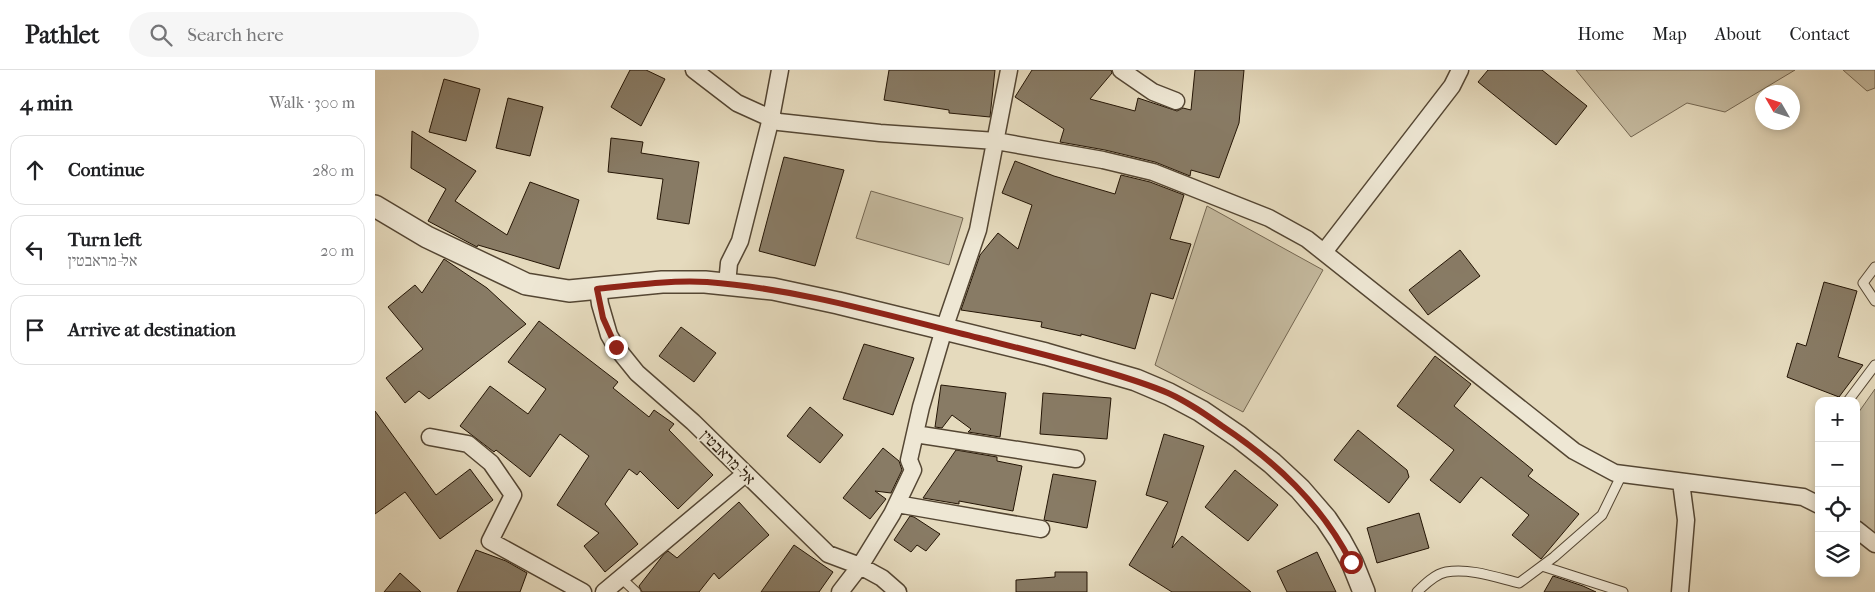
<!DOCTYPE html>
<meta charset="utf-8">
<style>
:root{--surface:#fff;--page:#f6f6f6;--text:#202124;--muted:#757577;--line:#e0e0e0}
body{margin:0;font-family:"IM FELL French Canon","Frank Ruhl Libre",serif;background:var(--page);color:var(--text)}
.controls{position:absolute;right:15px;bottom:15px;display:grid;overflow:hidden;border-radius:10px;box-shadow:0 2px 8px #0003}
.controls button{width:45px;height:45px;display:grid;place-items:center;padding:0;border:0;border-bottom:1px solid var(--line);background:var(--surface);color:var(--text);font:25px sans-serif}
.compass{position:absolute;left:1380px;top:15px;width:45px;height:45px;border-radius:50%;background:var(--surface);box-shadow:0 2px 8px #0003;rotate:309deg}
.stop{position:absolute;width:15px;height:15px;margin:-11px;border:4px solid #8f2418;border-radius:50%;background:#fff}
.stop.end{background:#8f2418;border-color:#fff;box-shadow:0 1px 5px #0008}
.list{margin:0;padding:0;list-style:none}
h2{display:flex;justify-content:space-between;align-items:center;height:65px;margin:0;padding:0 20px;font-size:21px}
h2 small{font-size:16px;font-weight:400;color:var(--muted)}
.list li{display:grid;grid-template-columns:32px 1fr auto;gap:15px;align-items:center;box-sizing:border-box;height:70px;margin:0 10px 10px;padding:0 10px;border:1px solid var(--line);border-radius:15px}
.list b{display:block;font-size:19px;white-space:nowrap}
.list p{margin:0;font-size:16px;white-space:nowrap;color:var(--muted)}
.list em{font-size:16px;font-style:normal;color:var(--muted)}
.icon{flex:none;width:28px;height:28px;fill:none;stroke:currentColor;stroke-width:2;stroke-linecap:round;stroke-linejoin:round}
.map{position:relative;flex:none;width:1500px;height:522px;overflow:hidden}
header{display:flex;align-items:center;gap:30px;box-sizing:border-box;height:70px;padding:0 25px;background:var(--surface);border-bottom:1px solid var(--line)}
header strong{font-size:24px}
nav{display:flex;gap:28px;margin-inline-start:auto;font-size:18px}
.search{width:350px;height:45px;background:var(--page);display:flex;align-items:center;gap:12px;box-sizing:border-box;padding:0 18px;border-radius:28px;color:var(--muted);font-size:19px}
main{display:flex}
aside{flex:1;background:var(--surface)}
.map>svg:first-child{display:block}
.green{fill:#c4b99e;stroke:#746752}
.building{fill:#887b65;stroke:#241505}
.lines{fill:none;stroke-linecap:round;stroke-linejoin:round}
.service-casing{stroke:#544633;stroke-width:11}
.minor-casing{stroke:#544633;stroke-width:19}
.tertiary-casing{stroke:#544633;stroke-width:24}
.service{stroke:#eee7d4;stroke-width:9}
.minor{stroke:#eee7d4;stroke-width:16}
.tertiary{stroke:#eee7d4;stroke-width:21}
.route{stroke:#8f2418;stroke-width:6}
.labels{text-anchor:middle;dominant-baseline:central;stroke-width:4;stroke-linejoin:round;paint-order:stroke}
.street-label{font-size:16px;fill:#241505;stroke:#eee7d4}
</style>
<header>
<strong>Pathlet</strong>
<div class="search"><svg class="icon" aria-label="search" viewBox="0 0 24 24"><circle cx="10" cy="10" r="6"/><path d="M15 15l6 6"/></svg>Search here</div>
<nav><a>Home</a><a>Map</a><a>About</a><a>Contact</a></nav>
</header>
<main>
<aside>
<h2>4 min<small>Walk · 300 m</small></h2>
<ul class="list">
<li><svg class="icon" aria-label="ahead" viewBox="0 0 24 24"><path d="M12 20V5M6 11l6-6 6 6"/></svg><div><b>Continue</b></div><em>280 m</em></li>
<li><svg class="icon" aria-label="left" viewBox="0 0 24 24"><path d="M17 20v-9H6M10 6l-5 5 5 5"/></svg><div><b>Turn left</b><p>אל-מראבטין</p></div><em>20 m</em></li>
<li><svg class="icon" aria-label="arrive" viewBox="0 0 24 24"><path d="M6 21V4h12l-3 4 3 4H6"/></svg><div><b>Arrive at destination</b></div></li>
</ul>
</aside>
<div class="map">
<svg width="1500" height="522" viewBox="0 0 1500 522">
<rect width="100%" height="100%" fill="#e5dabd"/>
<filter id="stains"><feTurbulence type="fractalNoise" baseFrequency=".004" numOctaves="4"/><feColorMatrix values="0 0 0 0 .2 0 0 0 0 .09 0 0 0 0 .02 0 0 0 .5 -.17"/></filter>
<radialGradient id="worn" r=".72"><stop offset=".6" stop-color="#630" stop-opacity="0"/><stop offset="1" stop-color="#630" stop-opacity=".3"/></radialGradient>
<!-- green -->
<path class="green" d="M1201,0h219l-70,42 -38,-9 -56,34z
M1468,0h32v18l-8,3z
M496,121l92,27 -14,47 -93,-27z
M832,136l116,64 -80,142 -88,-47z
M1500,319v150l-19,-15v-108z"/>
<!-- building -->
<path class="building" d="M255,0h16l19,9 -24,47 -30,-19z
M514,0h106l-5,47 -41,-4v-3l-65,-10z
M657,0h79l1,3 -22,26 45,12 3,-13 39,13 6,-3 8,2 4,-40h49l-5,53 -20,55 -28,-8 -1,6 -35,-14 -50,-12 -45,-8 4,-13 -49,-32z
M1113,0h54l45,36 -31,39 -78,-63z
M69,9l36,10 -14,52 -37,-9z
M133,28l35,9 -13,49 -34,-8z
M37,61l64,40 -21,30 52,34 23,-53 49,18 -20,69 -81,-24 -1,2 -49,-26 18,-32 -35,-21z
M236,68l32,4 -2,11 58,9 -10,62 -32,-5 6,-40 -55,-7z
M409,87l60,13 -29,96 -56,-15z
M640,91l39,15 61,18 6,-19 29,7 34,13 -14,44 21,5 -18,55 -22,-6 -16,56 -54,-15v2l-40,-9 1,-5 -81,-12 19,-55 18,-22 20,16 14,-44 -30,-12z
M1085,180l20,26 -52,39 -19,-25z
M69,189l43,29 39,36 -97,75 -10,-8 -14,12 -19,-25 37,-29 -35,-42 27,-22 7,8z
M1449,212l33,9 -19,66 25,8 -24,32 -52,-20 10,-34 9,3z
M164,251l79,61 -5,6 36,29 5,-7 20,14 -5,6 44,45 -35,34 -38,-38 -3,4 -8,-6 -24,35 33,40 -33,28 -21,-26 15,-13 -42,-28 32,-49 -29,-22 -30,43 -34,-27 -2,2 -34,-26 30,-40 38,28 18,-25 -38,-27z
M306,257l35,26 -22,29 -35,-26z
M489,274l50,14 -21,57 -50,-16z
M1060,286l36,28 -17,22 79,64 -5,6 51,38 -38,45 -29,-24 17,-20 -48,-38 -21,26 -30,-23 24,-30 -57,-44z
M566,315l65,8 -6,44 -32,-5 3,-3 -19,-14 -10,13 -7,-1z
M668,323l68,5 -4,41 -67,-5z
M435,337l33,28 -23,28 -33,-27z
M0,341l61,84 34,-26 23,31 -53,39 -35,-47 -30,22z
M983,360l49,40 2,7 -20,26 -55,-43z
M789,364l40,12 -32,102 10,-12 69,56h-79l-43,-27 39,-63 -22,-7z
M508,378l16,13 3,9 -11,23 -16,-2 11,8 -16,20 -27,-21z
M581,380l41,7v4l25,5 -9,45 -54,-10v3l-36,-6z
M860,400l43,35 -30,36 -43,-34z
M678,404l43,7 -9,47 -43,-8z
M364,432l30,33 -50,44 -5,-6 -15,19h-57l-3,-6 25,-32 4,-3 9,7z
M1044,443l10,35 -52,15 -10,-35z
M535,446l4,1 26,17 -14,17 -9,-6 -6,7 -17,-12z
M419,475l39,27 -14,20h-58z
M101,480l30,11 21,12 -7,19h-63z
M942,482l19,40h-49l-10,-21z
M680,502h32v20h-71v-12l39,-3z
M25,503l21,19h-37z
M1178,506l30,10 13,6h-52z"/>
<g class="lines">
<!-- service casing -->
<g class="service-casing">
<path id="service" d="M1500,197l-12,16 12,18
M1473,331l27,-36
M1167,496l81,26
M245,507l16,15
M1042,522c7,-7 18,-18 29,-20 24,-4 49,5 73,11l35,-26 48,-42 20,-41"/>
</g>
<!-- minor casing -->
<g class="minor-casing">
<path id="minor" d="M319,0l43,33 42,19 101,11 116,8 107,19 50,12 116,46 38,21 267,212 41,22 188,24 16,8
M746,0l32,22 23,9
M949,182l128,-166 8,-16
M352,214l2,-21 11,-22 31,-123 9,-48
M223,219l2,15 9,31 7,12 21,26 56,49 135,132 32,12 22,12 16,14
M540,364l161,25
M55,367l38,7 23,19 22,32 -23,46 93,51
M522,434l144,25
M1481,459l19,15
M229,522l141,-118
M465,522l20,-26 32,-52 21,-44 -4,-10 12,-53 23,-78 34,-99 31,-160
M1305,522l6,-72 -5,-38"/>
</g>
<!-- tertiary casing -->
<g class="tertiary-casing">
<path id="tertiary" d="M0,136l52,31 99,47 43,7 93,-9h43l68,7 65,14 208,51 90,26 33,14 32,17 38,26 33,26 28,26 26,30 14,21 12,22 12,30"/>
</g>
<!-- service -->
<use href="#service" class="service"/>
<!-- minor -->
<use href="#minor" class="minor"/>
<!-- tertiary -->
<use href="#tertiary" class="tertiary"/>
</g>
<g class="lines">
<!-- route -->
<path class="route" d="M241,277l-13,-29 -6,-29c37,-4 73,-9 110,-7 93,7 182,34 272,56 39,10 79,20 118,31 24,7 48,14 71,24 20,9 37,21 54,33 54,36 99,78 129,136"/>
</g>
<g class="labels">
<!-- street labels -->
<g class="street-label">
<text transform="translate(353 387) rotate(45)">אל-מראבטין</text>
</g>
</g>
<rect width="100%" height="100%" filter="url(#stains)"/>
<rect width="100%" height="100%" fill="url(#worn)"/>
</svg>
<div class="controls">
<button>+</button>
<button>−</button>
<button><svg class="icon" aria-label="locate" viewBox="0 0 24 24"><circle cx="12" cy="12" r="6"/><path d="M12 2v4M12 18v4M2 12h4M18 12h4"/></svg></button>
<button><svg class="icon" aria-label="layers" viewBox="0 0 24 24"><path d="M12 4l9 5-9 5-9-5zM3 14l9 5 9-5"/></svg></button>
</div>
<svg class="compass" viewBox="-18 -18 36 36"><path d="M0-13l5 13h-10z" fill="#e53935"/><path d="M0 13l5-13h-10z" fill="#757577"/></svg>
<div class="stop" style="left:976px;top:492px"></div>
<div class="stop end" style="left:241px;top:277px"></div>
</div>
</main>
